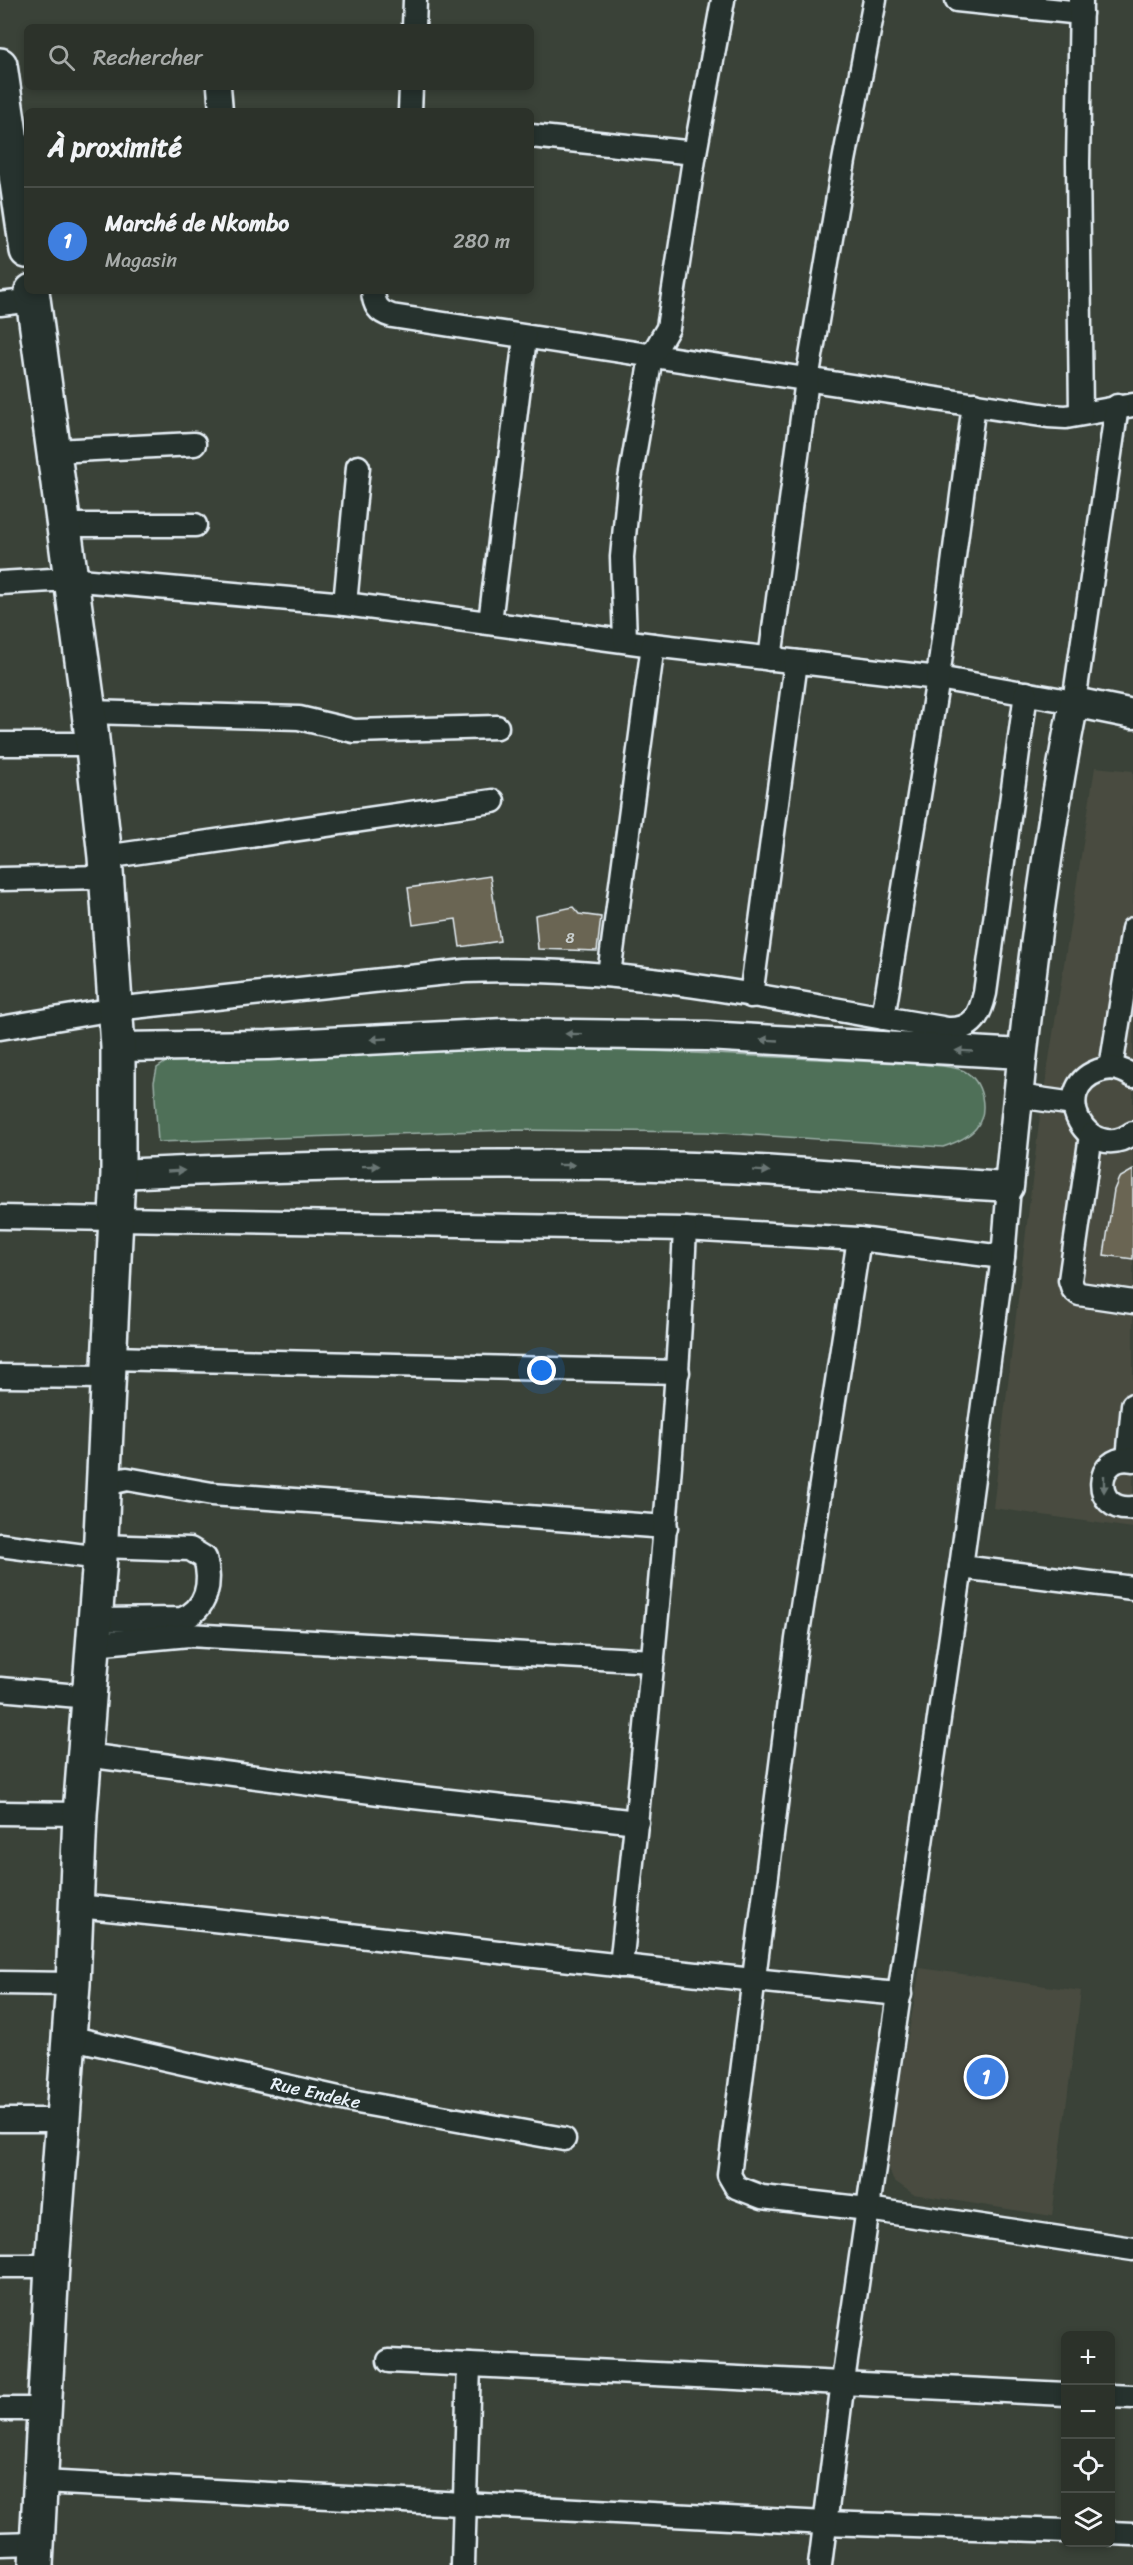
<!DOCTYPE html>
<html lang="fr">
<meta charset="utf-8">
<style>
:root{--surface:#2c322a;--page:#343a32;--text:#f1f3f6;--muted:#a6aaa8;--line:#484d47;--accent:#ff9aa2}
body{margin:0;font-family:Sriracha,sans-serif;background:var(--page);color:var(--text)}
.controls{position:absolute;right:18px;bottom:18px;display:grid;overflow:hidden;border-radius:9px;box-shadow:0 3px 9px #0003}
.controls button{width:54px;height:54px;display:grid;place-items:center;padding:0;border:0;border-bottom:2px solid var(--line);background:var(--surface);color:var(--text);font:30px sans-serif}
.you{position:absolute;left:542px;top:1371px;width:21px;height:21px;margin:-15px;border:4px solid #fff;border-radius:50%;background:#1a73e8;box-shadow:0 0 0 9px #1a73e833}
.badge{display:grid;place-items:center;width:39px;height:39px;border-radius:50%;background:var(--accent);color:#fff;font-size:20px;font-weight:700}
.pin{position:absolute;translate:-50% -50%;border:3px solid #fff;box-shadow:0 2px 6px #0006}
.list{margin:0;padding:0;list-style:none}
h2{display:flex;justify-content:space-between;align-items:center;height:78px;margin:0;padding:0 24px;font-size:26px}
h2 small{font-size:20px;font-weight:400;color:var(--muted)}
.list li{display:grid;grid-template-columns:39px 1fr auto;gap:18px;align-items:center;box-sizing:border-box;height:108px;padding:0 24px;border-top:2px solid var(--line)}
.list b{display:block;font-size:22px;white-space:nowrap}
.list p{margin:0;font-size:20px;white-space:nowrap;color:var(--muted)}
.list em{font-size:20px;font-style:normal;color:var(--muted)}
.icon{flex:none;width:33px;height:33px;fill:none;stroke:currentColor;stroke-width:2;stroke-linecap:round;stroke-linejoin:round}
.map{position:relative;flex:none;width:1133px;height:2565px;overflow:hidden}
.search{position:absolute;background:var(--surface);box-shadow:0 3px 9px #0003;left:24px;top:24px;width:510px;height:66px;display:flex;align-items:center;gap:15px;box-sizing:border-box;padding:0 21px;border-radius:9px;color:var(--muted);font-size:22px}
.panel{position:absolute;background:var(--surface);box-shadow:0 3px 9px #0003;left:24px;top:108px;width:510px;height:186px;border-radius:9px}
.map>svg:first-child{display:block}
.built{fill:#484c40}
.grass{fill:#507059;stroke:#9cb0a8;stroke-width:1.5}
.building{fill:#6a6552;stroke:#e8f1f8;stroke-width:1.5}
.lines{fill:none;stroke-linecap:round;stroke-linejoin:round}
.minor-casing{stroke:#e8f1f8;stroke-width:27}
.major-casing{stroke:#e8f1f8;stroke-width:33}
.highway-casing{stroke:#e8f1f8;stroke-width:38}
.minor{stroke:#26332d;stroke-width:22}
.major{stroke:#26332d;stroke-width:28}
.highway{stroke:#26332d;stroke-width:33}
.oneway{fill:#6a7674}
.labels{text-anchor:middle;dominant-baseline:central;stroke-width:4.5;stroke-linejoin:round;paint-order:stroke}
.number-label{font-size:15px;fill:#c8cece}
.street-label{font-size:18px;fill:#e8f1f8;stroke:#26332d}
</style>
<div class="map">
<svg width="1133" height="2565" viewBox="0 0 1133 2565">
<rect width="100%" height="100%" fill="#3a4238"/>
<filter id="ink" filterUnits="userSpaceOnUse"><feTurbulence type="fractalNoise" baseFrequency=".0167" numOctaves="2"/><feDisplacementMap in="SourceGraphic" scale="12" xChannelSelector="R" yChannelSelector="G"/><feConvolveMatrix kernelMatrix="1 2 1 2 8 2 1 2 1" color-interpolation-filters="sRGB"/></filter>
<g filter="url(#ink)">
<!-- built -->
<path class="built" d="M1095,767l38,4v757l-140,-20 46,-385z
M920,1968l161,23 -29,225 -139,-22 -20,-14 -7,-18z"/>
<!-- grass -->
<path class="grass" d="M494,1047l116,2 311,15c13,2 31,1 43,7 19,10 25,40 12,57 -8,10 -21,15 -33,19l-237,-15 -196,-2 -352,12 -4,-60 3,-14 9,-6z"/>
<!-- building -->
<path class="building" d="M490,876l10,65 -40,6 -4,-28 -43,6 -5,-37z
M573,907l6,7 22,3 -4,34 -59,-2 -3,-34z
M1133,1170v89l-29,-4 10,-65 5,-12z"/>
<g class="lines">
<!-- minor casing -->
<g class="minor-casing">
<g id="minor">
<path d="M957,0l124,13"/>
<path d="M414,27l1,-27"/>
<path d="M219,87l2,24"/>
<path d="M410,111l1,-24"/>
<path d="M531,136l164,17"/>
<path d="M373,291c1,14 5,21 19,25l656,100 18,1 67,-12"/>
<path d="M0,304l34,-4"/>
<path d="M1081,413l-3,-251 3,-162"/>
<path d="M55,451l139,-7"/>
<path d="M64,525h131"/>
<path d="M0,583l69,-4 276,25 308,41 285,33 136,24 43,-296"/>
<path d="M345,604l13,-137"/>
<path d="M490,622l35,-284"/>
<path d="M625,640l-3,-83 7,-72 22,-128 17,-29 27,-175 28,-153"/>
<path d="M770,659l37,-279 37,-219 31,-161"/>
<path d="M89,712l210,6 55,13 143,-4"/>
<path d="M0,744h92"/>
<path d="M105,857l388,-56"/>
<path d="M0,879l106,-2"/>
<path d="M609,974l44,-329"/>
<path d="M751,996l45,-334"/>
<path d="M883,1018l55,-340 36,-274"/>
<path d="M0,1028l115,-19 350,-38c162,-7 324,32 483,58 25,1 32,-14 37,-36l41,-300"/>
<path d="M1111,1068l22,-139"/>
<path d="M1133,1076c-10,-7 -23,-10 -35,-5 -51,19 -10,95 35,62"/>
<path d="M1018,1096l56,8"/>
<path d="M1091,1135l-21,145 3,9 6,5 54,8"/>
<path d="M0,1217l685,12 174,10 144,18"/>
<path d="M859,1239l-62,400 -68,536 7,12 26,10 106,12 265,40"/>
<path d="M110,1358l568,14"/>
<path d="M0,1376l109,1"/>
<path d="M1128,1459l5,-54"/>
<path d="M1133,1460c-39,-8 -43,53 0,48"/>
<path d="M101,1485l26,-6 85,15 454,33"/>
<path d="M0,1545l100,13"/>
<path d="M961,1567l172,21"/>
<path d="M94,1620l88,-1c25,-10 30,-36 23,-61l-15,-9 -90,-3"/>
<path d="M93,1644l96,-9 464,26"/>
<path d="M0,1689l89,8"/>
<path d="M85,1755l302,39 250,28"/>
<path d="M0,1813l80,1"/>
<path d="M76,1906c275,26 549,64 824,88"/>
<path d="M621,1966c26,-245 53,-491 64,-737"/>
<path d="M0,1983l73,1"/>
<path id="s1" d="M68,2037l284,64 212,38"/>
<path d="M0,2120h63"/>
<path d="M0,2266h52"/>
<path d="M389,2361l677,33"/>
<path d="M1110,2396l23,1"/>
<path d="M0,2409h46"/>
<path d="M42,2482l783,41 241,8"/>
<path d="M1110,2533l23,1"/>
<path d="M0,2544l38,-1"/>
<path d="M463,2565l6,-200"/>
<path d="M820,2565l23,-184 118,-814 42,-310 6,-70"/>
</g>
</g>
<!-- major casing -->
<g class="major-casing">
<path id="major" d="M118,1047l150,-2 236,-12 203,3 315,18
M118,1174c191,-9 383,-12 575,-7 105,3 211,14 316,20 16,-163 33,-325 65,-485l59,12"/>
</g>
<!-- highway casing -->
<g class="highway-casing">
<path id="highway" d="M0,65l27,186
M32,291l57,421 16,145 13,190v127l-18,384 -20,256 -7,170 -21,282 -16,299"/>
</g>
<!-- minor -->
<use href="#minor" class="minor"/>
<!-- major -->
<use href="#major" class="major"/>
<!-- highway -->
<use href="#highway" class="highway"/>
</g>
<!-- one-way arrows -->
<defs><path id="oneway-solid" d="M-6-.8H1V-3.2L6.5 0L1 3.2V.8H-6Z" transform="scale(1.5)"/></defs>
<g class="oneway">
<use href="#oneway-solid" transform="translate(574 1034) rotate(-179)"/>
<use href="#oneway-solid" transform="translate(379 1039) rotate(177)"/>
<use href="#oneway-solid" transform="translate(769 1040) rotate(-177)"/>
<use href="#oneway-solid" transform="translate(964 1051) rotate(-177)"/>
<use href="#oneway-solid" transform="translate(566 1165)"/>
<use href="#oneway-solid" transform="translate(371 1166) rotate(-1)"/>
<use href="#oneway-solid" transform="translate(176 1171) rotate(-3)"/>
<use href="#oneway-solid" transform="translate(761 1171) rotate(4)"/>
<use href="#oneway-solid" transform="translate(1104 1484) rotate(90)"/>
</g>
</g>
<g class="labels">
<!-- number labels -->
<g class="number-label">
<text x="570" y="938">8</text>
</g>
<!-- street labels -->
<g class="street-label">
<text stroke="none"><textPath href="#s1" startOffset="254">Rue Endeke</textPath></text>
</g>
</g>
</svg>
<div class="controls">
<button>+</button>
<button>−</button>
<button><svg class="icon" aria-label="locate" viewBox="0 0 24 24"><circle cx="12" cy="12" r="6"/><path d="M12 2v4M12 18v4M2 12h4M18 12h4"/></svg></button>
<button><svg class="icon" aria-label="layers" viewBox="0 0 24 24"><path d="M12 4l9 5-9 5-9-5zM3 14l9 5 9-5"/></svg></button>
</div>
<div class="you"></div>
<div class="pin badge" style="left:986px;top:2077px;background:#3f7fe0">1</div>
<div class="search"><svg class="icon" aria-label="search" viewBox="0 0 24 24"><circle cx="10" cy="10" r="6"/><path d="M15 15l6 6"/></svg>Rechercher</div>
<section class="panel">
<h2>À proximité<small></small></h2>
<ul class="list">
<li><span class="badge" style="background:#3f7fe0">1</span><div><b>Marché de Nkombo</b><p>Magasin</p></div><em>280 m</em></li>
</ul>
</section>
</div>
